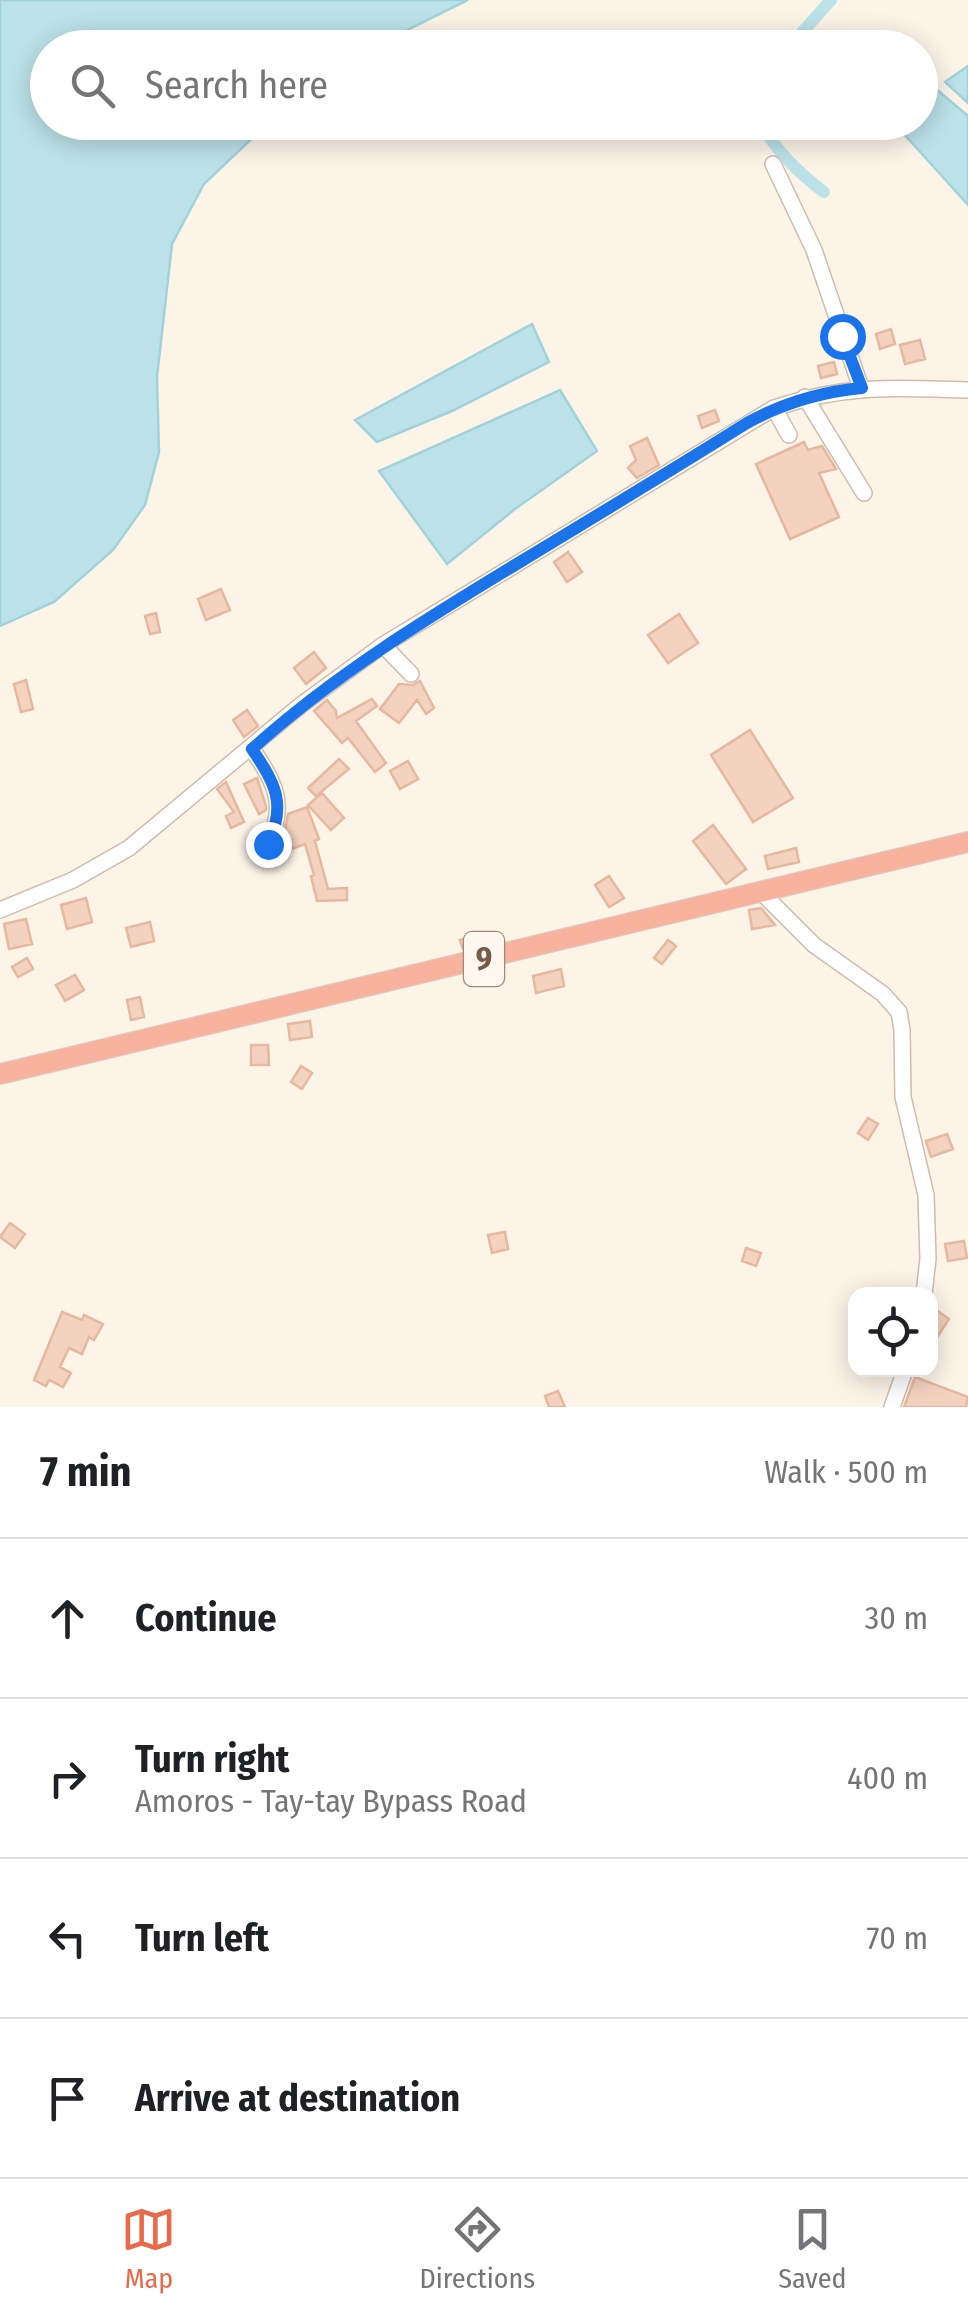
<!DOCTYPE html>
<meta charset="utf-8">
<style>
:root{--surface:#fff;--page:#f6f6f6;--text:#202124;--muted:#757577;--line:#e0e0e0;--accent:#e96a4b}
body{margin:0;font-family:"Fira Sans Condensed",sans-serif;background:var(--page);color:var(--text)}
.controls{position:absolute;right:30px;bottom:30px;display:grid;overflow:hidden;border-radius:20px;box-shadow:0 5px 25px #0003}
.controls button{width:90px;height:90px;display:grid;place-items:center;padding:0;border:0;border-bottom:2px solid var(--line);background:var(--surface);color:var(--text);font:50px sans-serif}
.stop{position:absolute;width:30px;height:30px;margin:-22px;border:8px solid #1a73e8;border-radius:50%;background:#fff}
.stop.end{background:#1a73e8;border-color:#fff;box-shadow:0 2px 10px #0008}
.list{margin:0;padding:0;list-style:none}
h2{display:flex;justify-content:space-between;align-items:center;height:130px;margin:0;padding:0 40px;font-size:42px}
h2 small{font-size:32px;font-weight:400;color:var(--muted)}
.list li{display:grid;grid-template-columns:65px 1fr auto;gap:30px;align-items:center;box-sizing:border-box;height:160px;padding:0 40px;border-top:2px solid var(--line)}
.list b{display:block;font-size:38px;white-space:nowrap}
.list p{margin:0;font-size:32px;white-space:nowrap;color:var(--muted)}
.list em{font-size:32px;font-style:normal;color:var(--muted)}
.icon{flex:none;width:55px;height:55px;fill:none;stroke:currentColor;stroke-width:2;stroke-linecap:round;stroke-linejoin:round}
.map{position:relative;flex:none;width:968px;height:1407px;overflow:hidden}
.search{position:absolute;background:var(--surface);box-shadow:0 5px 25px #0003;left:30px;right:30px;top:30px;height:110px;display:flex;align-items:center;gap:25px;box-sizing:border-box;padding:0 35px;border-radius:55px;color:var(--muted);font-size:38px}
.sheet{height:770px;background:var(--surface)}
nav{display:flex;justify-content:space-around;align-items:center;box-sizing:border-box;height:140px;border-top:2px solid var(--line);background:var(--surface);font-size:28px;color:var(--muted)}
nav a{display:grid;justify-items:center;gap:5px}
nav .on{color:var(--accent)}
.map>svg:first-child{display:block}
.water{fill:#bbe2e8;stroke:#a1d2da;stroke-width:2.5}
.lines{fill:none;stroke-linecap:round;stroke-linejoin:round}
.canal{stroke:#bbe2e8;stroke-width:12}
.building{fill:#f3d2bf;stroke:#e6b89f;stroke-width:2.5}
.minor-casing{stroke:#cfbcad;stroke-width:18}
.highway-casing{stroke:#d9d1cd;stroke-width:22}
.minor{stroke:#fff;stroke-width:15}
.highway{stroke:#f8b39e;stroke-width:20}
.route{stroke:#1a73e8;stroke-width:12}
.labels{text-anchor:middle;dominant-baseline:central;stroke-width:8;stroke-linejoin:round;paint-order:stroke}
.shield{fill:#fff8ef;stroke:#a0897c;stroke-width:2.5}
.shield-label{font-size:32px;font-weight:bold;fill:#785a4b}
</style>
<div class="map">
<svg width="968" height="1407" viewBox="0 0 968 1407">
<rect width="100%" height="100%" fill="#fdf4e8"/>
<!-- water -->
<path class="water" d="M0,0h468l-95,47 -325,1v74l220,1 -64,61 -32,60 -15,133 2,75 -14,53 -32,45 -59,52 -54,24z
M968,66v37l-23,-21z
M936,89l32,27v89l-74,-82 26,-1 1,-21z
M532,324l17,38 -97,49 -75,31 -22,-22z
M560,390l37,61 -82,58 -68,55 -68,-93z"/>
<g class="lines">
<!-- canal -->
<path class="canal" d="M788,48l43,-48
M760,122c16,29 37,50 64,70"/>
</g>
<!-- building -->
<path class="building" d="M891,329l4,15 -15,5 -4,-15z
M920,340l5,19 -20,5 -5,-19z
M834,362l3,12 -16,4 -3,-12z
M715,410l4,11 -17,7 -4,-12z
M647,438l12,27 -22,13 -9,-10 8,-8 -6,-14z
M804,442l4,8 14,-4 14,23 -17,4 20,44 -49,22 -34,-75z
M568,552l14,20 -15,10 -13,-20z
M221,589l9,21 -24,10 -8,-21z
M156,613l4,19 -10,2 -5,-18z
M679,614l19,29 -30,20 -20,-28z
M314,652l12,16 -20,16 -12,-16z
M26,680l7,29 -12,3 -7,-28z
M420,681l14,27 -8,6 -9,-14 -18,23 -19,-14 19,-25 14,1z
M372,699l5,7 -21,15 30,42 -11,9 -27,-34 -6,5 -28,-32 13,-11 9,11 1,7z
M247,710l11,16 -14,11 -11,-17z
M750,730l43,68 -40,24 -42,-67z
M339,759l10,10 -33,27 -8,-8z
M408,761l10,18 -18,10 -10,-18z
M257,778l9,28v4l-7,4 -15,-30z
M226,782l18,40 -13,6 -5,-12 8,-4 -17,-23z
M322,793l22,25 -13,12 -23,-25z
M307,807l12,32 -4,2 13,48 19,-1v12l-30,1 -6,-25 3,-1 -9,-31 -13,5 -7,-19 3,-16z
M713,825l33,44 -20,15 -33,-43z
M796,848l3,14 -31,7 -3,-13z
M609,876l15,22 -15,9 -14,-22z
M86,898l6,24 -25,7 -6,-24z
M761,908l14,17 -23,4 -3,-19z
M26,919l6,25 -23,5 -5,-25z
M150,922l4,19 -23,6 -5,-19z
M478,934l1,4 13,-4 2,8 -31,7 -3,-9z
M668,940l8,6 -14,18 -8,-6z
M27,958l6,11 -15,8 -6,-10z
M561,969l3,17 -28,7 -3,-17z
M75,975l9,15 -19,11 -9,-16z
M140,997l4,20 -13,3 -4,-20z
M310,1021l2,16 -22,3 -2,-16z
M251,1045h17l1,20h-18z
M301,1066l11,7 -10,16 -11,-7z
M868,1118l10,6 -10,16 -10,-7z
M947,1134l6,15 -22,8 -5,-16z
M10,1223l15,11 -10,14 -15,-11z
M505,1232l3,17 -16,4 -4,-18z
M964,1241l3,17 -19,3 -3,-17z
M746,1248l15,5 -5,13 -14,-5z
M935,1309l14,10 -11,17 -8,-5v-16z
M62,1312l20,8 2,-5 19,9 -9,16 -5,-3 -7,17 -13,-6 -9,19 11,6 -8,14 -14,-7 -3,6 -12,-6z
M915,1377l53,20 -2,10h-62z
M558,1391l7,16h-16l-4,-11z"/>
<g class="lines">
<!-- minor casing -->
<g class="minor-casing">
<path id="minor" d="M773,164l41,86 47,138
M805,397l59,96
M774,408l15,27
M383,645l28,29
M252,749c23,34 35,55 16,95
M761,892l53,53 69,49 16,18 3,18 1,67 23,98 2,64 -4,35
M0,910l73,-30 56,-32 172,-143 82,-60 391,-237c68,-23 123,-21 194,-18
M892,1407l13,-37"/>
</g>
<!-- highway casing -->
<g class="highway-casing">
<path id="highway" d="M0,1074l968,-232"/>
</g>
<!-- minor -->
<use href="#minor" class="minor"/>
<!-- highway -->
<use href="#highway" class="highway"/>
</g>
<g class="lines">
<!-- route -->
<path class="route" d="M268,844c19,-40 7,-61 -16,-95 82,-74 174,-130 268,-187 76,-46 152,-92 227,-139 36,-20 73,-31 115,-35l-20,-52"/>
</g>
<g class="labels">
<!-- shield labels -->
<rect class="shield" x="464" y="932" width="40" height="54" rx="8"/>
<g class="shield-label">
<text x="484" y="959">9</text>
</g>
</g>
</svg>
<div class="controls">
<button><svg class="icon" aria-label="locate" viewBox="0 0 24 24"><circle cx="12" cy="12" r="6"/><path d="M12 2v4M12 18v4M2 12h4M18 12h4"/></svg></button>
</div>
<div class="stop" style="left:842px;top:336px"></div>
<div class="stop end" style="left:268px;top:844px"></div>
<div class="search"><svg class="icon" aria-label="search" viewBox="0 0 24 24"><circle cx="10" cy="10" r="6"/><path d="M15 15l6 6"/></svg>Search here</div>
</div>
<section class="sheet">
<h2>7 min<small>Walk · 500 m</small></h2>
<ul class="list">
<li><svg class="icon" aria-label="ahead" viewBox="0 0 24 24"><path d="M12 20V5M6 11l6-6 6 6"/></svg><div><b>Continue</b></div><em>30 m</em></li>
<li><svg class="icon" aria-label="right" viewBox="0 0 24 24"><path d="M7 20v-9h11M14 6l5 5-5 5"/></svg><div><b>Turn right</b><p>Amoros - Tay-tay Bypass Road</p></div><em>400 m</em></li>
<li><svg class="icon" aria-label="left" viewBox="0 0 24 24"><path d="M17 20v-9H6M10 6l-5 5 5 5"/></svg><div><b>Turn left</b></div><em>70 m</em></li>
<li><svg class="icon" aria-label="arrive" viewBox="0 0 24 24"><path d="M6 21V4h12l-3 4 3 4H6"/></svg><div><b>Arrive at destination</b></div></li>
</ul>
</section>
<nav>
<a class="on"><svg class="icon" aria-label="map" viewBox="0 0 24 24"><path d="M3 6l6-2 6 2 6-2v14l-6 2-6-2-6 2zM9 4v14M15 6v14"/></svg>Map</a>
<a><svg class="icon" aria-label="directions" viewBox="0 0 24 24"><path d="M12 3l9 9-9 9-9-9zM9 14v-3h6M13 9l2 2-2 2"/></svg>Directions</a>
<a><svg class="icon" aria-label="saved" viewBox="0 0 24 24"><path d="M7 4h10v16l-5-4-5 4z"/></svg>Saved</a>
</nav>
